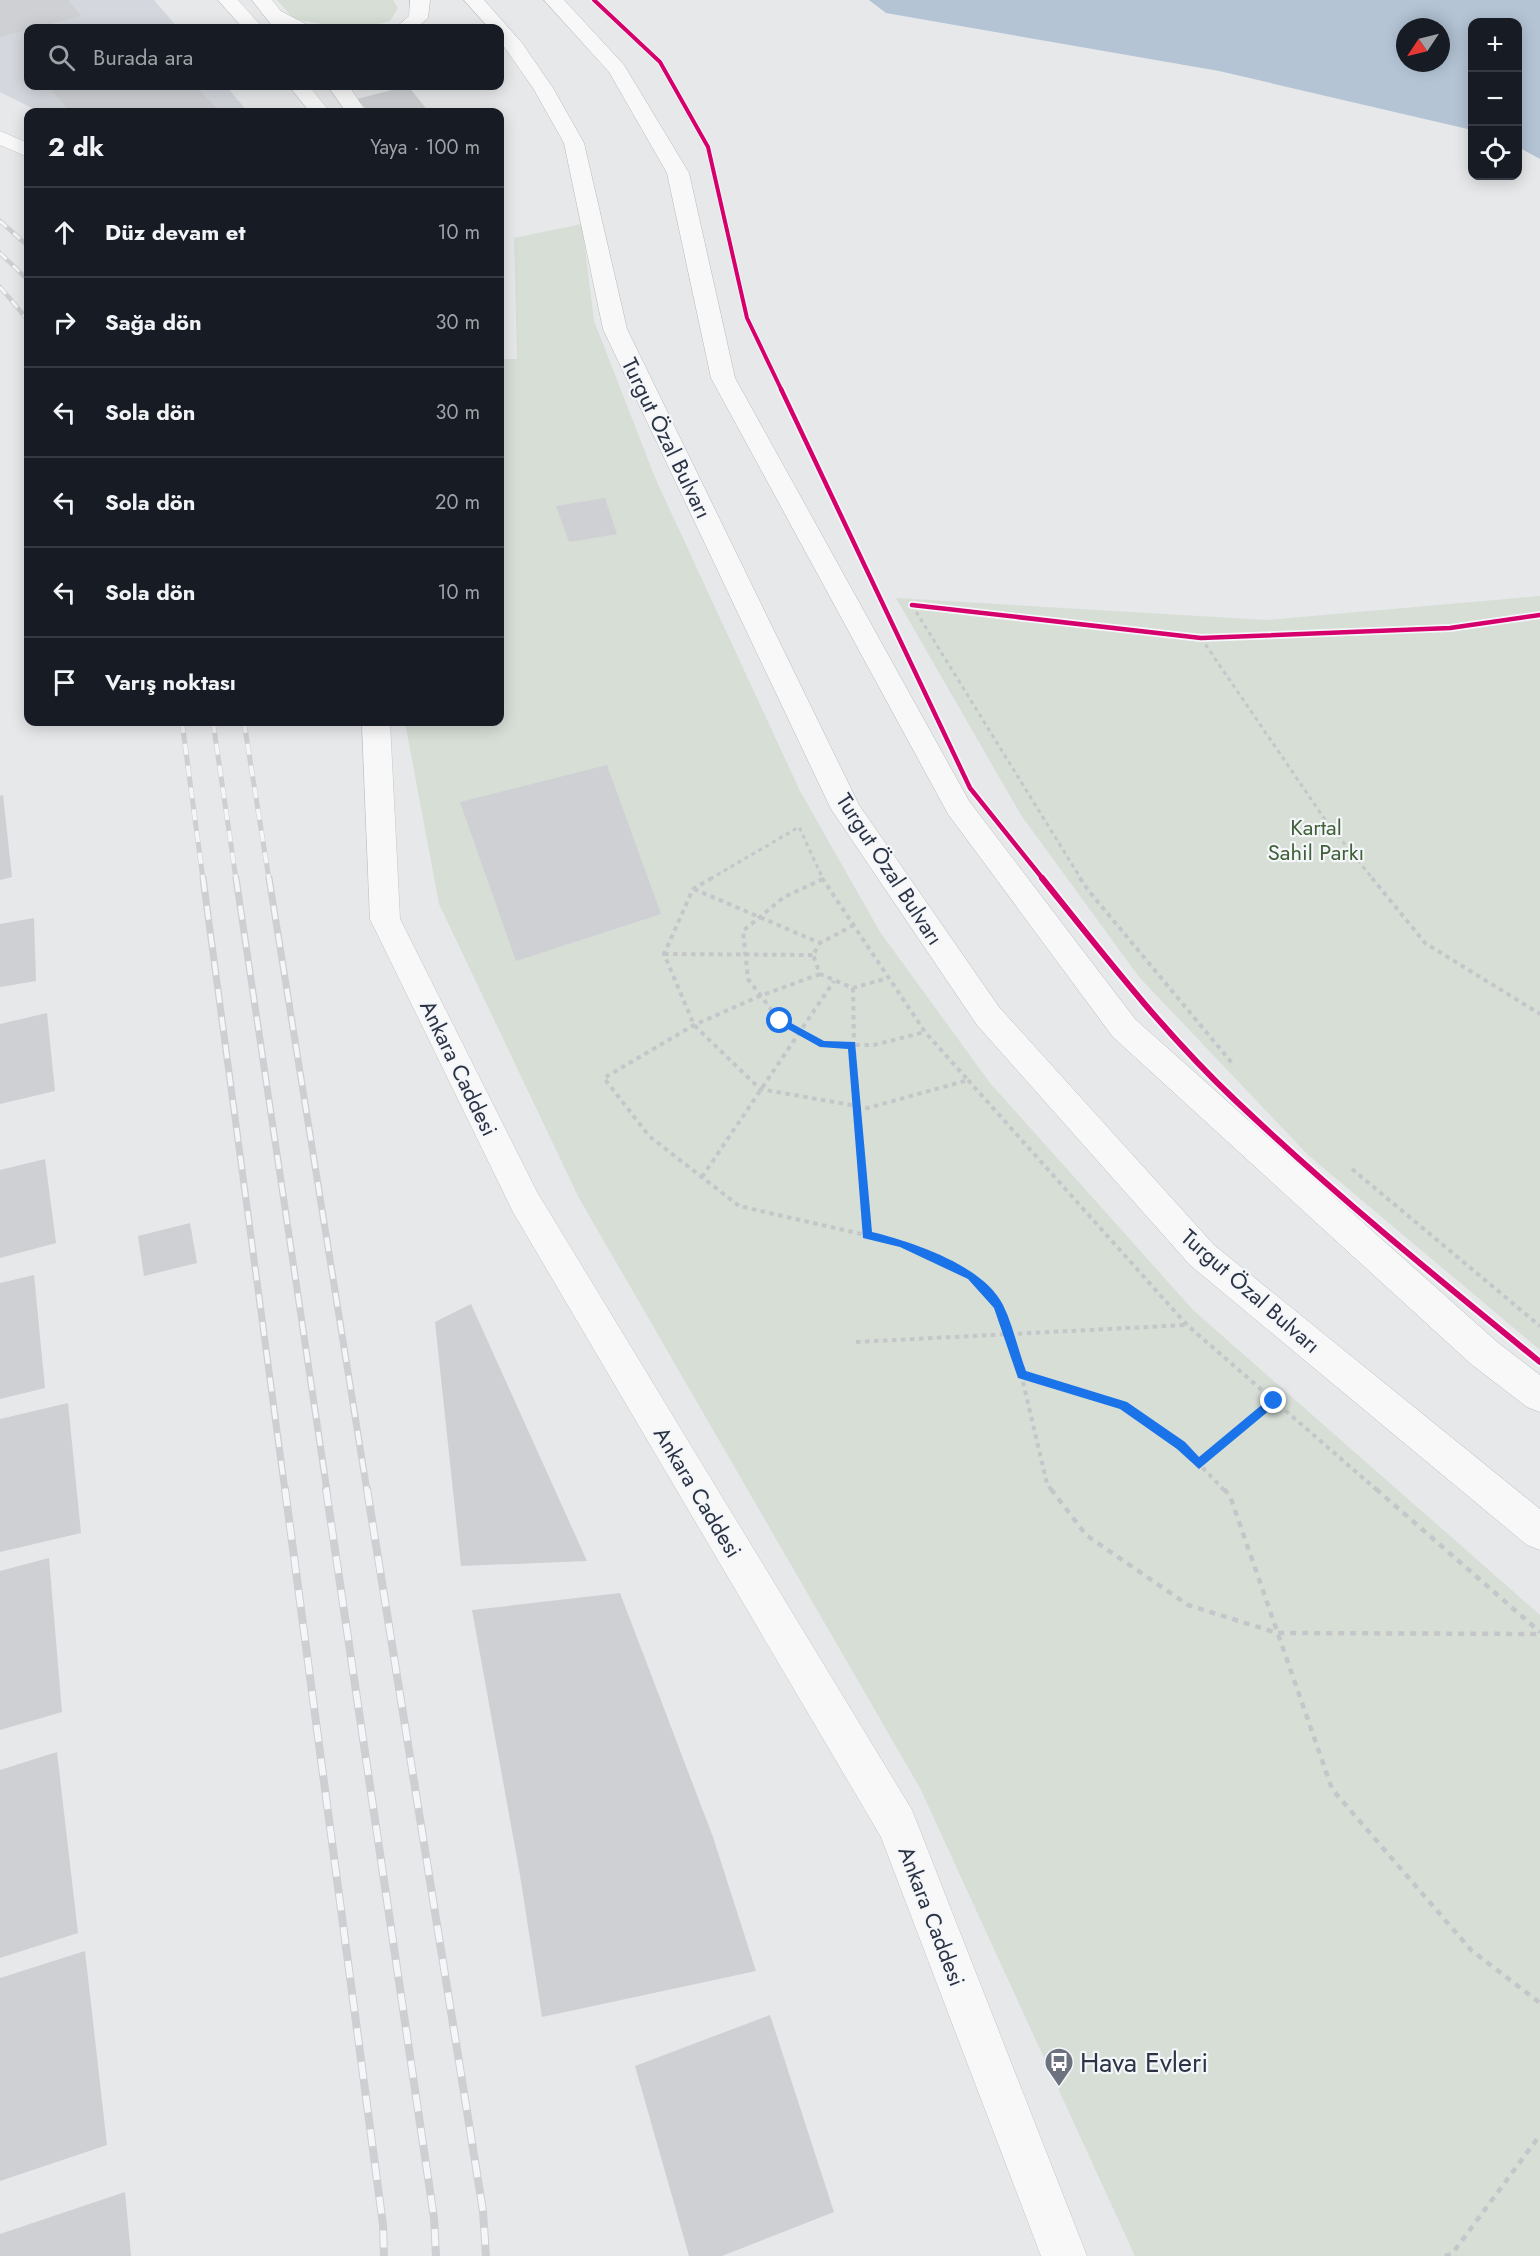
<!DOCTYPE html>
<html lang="tr">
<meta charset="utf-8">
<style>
:root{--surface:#171b24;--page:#20242c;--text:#f1f3f6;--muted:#9ea1a6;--line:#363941}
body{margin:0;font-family:Jost,sans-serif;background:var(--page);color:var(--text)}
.controls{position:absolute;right:18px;top:18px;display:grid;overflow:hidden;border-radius:12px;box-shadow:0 3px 15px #0003}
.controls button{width:54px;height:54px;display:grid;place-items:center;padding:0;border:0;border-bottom:2px solid var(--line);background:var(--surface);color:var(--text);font:30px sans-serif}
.compass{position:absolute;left:1396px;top:18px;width:54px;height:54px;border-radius:50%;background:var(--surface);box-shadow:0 3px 15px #0003;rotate:235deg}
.stop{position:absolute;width:18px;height:18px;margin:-14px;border:4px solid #1a73e8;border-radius:50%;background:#fff}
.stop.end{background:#1a73e8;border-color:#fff;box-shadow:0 2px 6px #0008}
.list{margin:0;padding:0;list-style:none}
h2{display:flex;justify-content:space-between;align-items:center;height:78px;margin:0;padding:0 24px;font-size:26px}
h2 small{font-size:20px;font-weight:400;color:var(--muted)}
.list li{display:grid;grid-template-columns:39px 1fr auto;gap:18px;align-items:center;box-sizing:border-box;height:90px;padding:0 24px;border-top:2px solid var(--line)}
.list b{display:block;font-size:22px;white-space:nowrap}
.list em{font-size:20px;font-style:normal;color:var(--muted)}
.icon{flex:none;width:33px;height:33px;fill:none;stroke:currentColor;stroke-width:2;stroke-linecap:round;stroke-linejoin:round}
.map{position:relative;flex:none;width:1540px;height:2256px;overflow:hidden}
.search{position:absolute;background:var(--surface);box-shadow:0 3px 15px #0003;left:24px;top:24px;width:480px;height:66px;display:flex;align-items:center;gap:15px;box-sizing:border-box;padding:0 21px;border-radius:12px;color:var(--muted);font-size:22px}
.panel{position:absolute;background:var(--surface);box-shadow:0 3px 15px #0003;left:24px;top:108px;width:480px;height:618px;border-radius:12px}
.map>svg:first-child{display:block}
.built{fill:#d4d7dd}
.green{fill:#d6ded6}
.water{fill:#b4c4d5;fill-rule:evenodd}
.building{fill:#ced0d3}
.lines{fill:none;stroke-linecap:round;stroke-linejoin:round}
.secondary-casing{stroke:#c4c6c8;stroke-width:1}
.trunk-casing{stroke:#b8bbbf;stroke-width:1}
.path-far2{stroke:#c5c6ca;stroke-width:3;stroke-dasharray:4 4;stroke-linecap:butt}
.path-far1{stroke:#c5c6ca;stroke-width:4;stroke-dasharray:4.5 4.5;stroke-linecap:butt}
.path{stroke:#c5c6ca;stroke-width:4.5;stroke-dasharray:6 6;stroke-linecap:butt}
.secondary{fill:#f8f8f8;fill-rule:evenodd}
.trunk{fill:#f8f8f8;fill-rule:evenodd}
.rail-far3-casing{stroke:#cecfd2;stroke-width:4.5}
.rail-far2-casing{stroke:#cecfd2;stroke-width:5}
.rail-far1-casing{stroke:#cecfd2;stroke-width:7}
.rail-casing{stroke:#cecfd2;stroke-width:8}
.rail-far3{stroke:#f4f6f9;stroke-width:3;stroke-dasharray:9;stroke-linecap:butt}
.rail-far2{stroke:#f4f6f9;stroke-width:4;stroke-dasharray:11;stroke-linecap:butt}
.rail-far1{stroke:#f4f6f9;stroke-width:4.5;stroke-dasharray:14;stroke-linecap:butt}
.rail{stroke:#f4f6f9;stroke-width:6;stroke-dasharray:17;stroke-linecap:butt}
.cycleway-far2-casing{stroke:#f4f6f9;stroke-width:6}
.cycleway-far1-casing{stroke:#f4f6f9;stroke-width:8}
.cycleway-casing{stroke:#f4f6f9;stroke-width:10}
.cycleway-far2{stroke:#d6006c;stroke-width:4}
.cycleway-far1{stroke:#d6006c;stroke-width:4.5}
.cycleway{stroke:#d6006c;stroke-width:6}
.route{fill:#1a73e8}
.labels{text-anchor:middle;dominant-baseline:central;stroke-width:4.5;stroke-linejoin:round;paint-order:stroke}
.street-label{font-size:22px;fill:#2b3445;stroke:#f4f6f9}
.park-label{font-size:22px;fill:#3f6138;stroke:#f4f6f9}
.near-poi-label{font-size:27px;fill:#2b3445;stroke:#f4f6f9;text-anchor:start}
</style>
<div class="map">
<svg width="1540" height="2256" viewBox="0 0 1540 2256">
<rect width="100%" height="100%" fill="#e6e8ea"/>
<!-- built -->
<path class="built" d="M0,0h154l24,28h-150v58h198l22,26h-208l-40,-20z"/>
<!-- green -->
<path class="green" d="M277,0h116l5,8 -8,13 -27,7 -36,-3 -33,-6z
M582,224l12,97 62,159 144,311 80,141 110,151 204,228 346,304v641h-405l-215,-468 -341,-590 -140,-294 -34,-182h95v-363h17l-3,-121z
M1540,596v754l-232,-195 -169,-178 -118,-162 -125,-217 370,22z"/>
<!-- water -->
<path class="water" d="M869,0h671v159l-22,-12v-125h-46v108l-253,-59 -333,-58zM1405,27h36v36h-36z"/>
<!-- building -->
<path class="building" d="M0,0h68l13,16 -81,21z
M48,86h147l25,26h-150z
M408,86l21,26h-60l-12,-13z
M605,498l12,36 -48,8 -13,-36z
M607,765l54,149 -145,47 -56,-159z
M3,795l9,82 -12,3v-84z
M34,918l2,63 -36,6v-63z
M47,1013l8,78 -55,13v-80z
M45,1159l11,84 -56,15v-88z
M190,1223l7,40 -53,13 -6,-40z
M34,1275l11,113 -45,11v-116z
M471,1304l116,257 -126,5 -26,-244z
M68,1403l13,130 -81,19v-133z
M49,1558l13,154 -62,18v-159z
M620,1593l93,244 43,134 -214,46 -22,-142 -48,-265z
M57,1752l21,181 -78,25v-188z
M85,1951l22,194 -107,36v-203z
M770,2015l64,197 -112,44h-33l-54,-190z
M125,2192l6,64h-131v-22z"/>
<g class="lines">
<!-- secondary casing -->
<g class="secondary-casing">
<path id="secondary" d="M218,0h20l25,28h-20z
M252,0h20l22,28h-20z
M289,86h20l21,26h-20z
M328,86h21l17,26h-20z
M0,131l28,12v14l-28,-12z
M362,722h28l10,197 137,273 375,618 175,446h-46l-160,-419 -368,-625 -143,-293z"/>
</g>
<!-- trunk casing -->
<g class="trunk-casing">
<path id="trunk" d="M410,0h20l-2,18 -12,10h-21l14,-12z
M464,0h20l38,43 31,45 31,55 43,186 232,476 140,202 215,238 326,264v41l-13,-5 -337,-280 -213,-240 -146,-216 -228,-480 -39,-186 -31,-55 -33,-47v-13h-11z
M544,0h20l60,65 65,108 46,205 234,423 166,218 362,323 43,33v37l-13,-5 -56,-43 -358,-327 -165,-223 -237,-436 -44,-205 -58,-101z
M271,6l35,18 3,4c-17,2 -37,-1 -48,-16l3,-4z"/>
</g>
<!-- path-far2 -->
<path class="path-far2" d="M912,605l169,274
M912,605l289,33 249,-10 90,-13
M1201,638l125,183 47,58
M710,879l89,-52 24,52"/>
<!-- path-far1 -->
<path class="path-far1" d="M712,878l-19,11 -29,65 30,71 66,64 108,19 100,-28
M822,878l103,154 43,48
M1080,878l8,12 144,173
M1372,878l53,65 115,71
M823,879l-39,18 -41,34 5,48 32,42 43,24h51l51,-13
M694,889l126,54
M854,925l-34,18 -7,12 7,19 33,14 35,-10
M664,954l149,1
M820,974l-60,22 -66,29 -90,53 45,58 90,70 162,37 71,33 26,30 21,59 28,119 5,7
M853,988l2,118 12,129
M968,1080l219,245 191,166
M1352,1169l188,157
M702,1177l132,-196
M856,1342l330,-17
M1022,1375l101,30 58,40 44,46
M1199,1464l75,-63"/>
<!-- path -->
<path class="path" d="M1051,1489l35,46 102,70 89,28 263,1
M1224,1489l6,7 102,293 139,161 69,53
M1376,1489l164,143
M1445,2256l7,-2 88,-119"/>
<!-- secondary -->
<use href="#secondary" class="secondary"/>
<!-- trunk -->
<use href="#trunk" class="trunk"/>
<!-- rail-far3 casing -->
<g class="rail-far3-casing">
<path id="rail-far3" d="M0,221l28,25
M0,253l28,27
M0,287l28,33"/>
</g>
<!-- rail-far2 casing -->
<g class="rail-far2-casing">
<path id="rail-far2" d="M182,722l21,157
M213,722l23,157
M244,722l25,157"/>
</g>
<!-- rail-far1 casing -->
<g class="rail-far1-casing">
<path id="rail-far1" d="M203,878l82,613
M236,878l91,613
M269,878l98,613"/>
</g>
<!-- rail casing -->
<g class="rail-casing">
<path id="rail" d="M285,1489l98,736 1,31
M326,1489l108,729 2,38
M367,1489l116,722 3,45"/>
</g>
<!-- rail-far3 -->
<use href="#rail-far3" class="rail-far3"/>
<!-- rail-far2 -->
<use href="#rail-far2" class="rail-far2"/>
<!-- rail-far1 -->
<use href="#rail-far1" class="rail-far1"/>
<!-- rail -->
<use href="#rail" class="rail"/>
<!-- cycleway-far2 casing -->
<g class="cycleway-far2-casing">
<path id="cycleway-far2" d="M594,0l66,62 48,85 39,171 35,73"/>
</g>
<!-- cycleway-far1 casing -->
<g class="cycleway-far1-casing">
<path id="cycleway-far1" d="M781,389l189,399 73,91
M912,605l289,33 249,-10 90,-13"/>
</g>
<!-- cycleway casing -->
<g class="cycleway-casing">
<path id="cycleway" d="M1042,878c61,76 122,155 194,223 97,92 201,177 304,261"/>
</g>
<!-- cycleway-far2 -->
<use href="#cycleway-far2" class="cycleway-far2"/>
<!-- cycleway-far1 -->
<use href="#cycleway-far1" class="cycleway-far1"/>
<!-- cycleway -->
<use href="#cycleway" class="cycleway"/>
</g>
<!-- route -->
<path class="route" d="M780,1017l44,24 31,1 17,190c40,10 111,33 131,73 10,20 15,45 23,66l101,31 58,40 14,15 71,-59h7v6l-78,65 -22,-20 -57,-40 -102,-31 -24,-70 -26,-29 -68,-32 -37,-9 -15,-189 -28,-2 -43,-24v-5z"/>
<!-- icons -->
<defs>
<g id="bus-pin" transform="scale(1.5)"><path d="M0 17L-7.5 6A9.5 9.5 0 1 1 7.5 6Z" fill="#6c737f" stroke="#f4f6f9"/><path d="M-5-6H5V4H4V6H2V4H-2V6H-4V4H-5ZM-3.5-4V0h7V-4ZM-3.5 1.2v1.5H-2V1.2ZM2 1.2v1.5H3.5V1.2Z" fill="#fff"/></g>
</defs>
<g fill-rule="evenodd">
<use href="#bus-pin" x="1059" y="2062"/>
</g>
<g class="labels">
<!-- street labels -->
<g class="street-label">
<text transform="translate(667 438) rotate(64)">Turgut Özal Bulvarı</text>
<text transform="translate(890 869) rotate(57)">Turgut Özal Bulvarı</text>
<text transform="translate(459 1068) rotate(64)">Ankara Caddesi</text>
<text transform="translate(1251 1291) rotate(41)">Turgut Özal Bulvarı</text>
<text transform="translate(698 1492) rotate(59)">Ankara Caddesi</text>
<text transform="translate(932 1916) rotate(69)">Ankara Caddesi</text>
</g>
<!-- park labels -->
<g class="park-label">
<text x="1316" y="827">Kartal<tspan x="1316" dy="25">Sahil Parkı</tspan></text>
</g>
<!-- near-poi labels -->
<g class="near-poi-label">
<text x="1080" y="2062">Hava Evleri</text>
</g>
</g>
</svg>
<div class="controls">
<button>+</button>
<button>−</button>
<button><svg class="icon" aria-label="locate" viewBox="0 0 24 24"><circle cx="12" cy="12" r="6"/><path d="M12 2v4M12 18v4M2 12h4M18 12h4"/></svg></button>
</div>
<svg class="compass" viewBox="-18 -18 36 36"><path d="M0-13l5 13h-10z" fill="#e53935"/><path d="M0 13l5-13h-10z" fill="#9ea1a6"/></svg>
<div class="stop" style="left:780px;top:1021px"></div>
<div class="stop end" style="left:1274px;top:1401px"></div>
<div class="search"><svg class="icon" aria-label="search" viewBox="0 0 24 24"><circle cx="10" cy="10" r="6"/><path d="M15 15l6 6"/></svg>Burada ara</div>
<section class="panel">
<h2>2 dk<small>Yaya · 100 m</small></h2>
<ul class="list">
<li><svg class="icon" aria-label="ahead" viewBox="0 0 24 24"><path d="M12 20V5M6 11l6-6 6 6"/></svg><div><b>Düz devam et</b></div><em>10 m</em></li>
<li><svg class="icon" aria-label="right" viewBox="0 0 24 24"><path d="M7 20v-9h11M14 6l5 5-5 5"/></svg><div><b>Sağa dön</b></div><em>30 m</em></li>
<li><svg class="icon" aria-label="left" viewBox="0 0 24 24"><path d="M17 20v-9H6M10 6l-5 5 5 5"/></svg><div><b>Sola dön</b></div><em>30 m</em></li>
<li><svg class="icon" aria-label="left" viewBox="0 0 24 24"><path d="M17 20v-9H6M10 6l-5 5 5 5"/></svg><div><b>Sola dön</b></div><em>20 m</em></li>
<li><svg class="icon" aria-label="left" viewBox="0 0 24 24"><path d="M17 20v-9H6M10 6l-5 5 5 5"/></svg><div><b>Sola dön</b></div><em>10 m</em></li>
<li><svg class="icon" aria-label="arrive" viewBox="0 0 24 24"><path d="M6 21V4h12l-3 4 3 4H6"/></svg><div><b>Varış noktası</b></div></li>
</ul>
</section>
</div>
